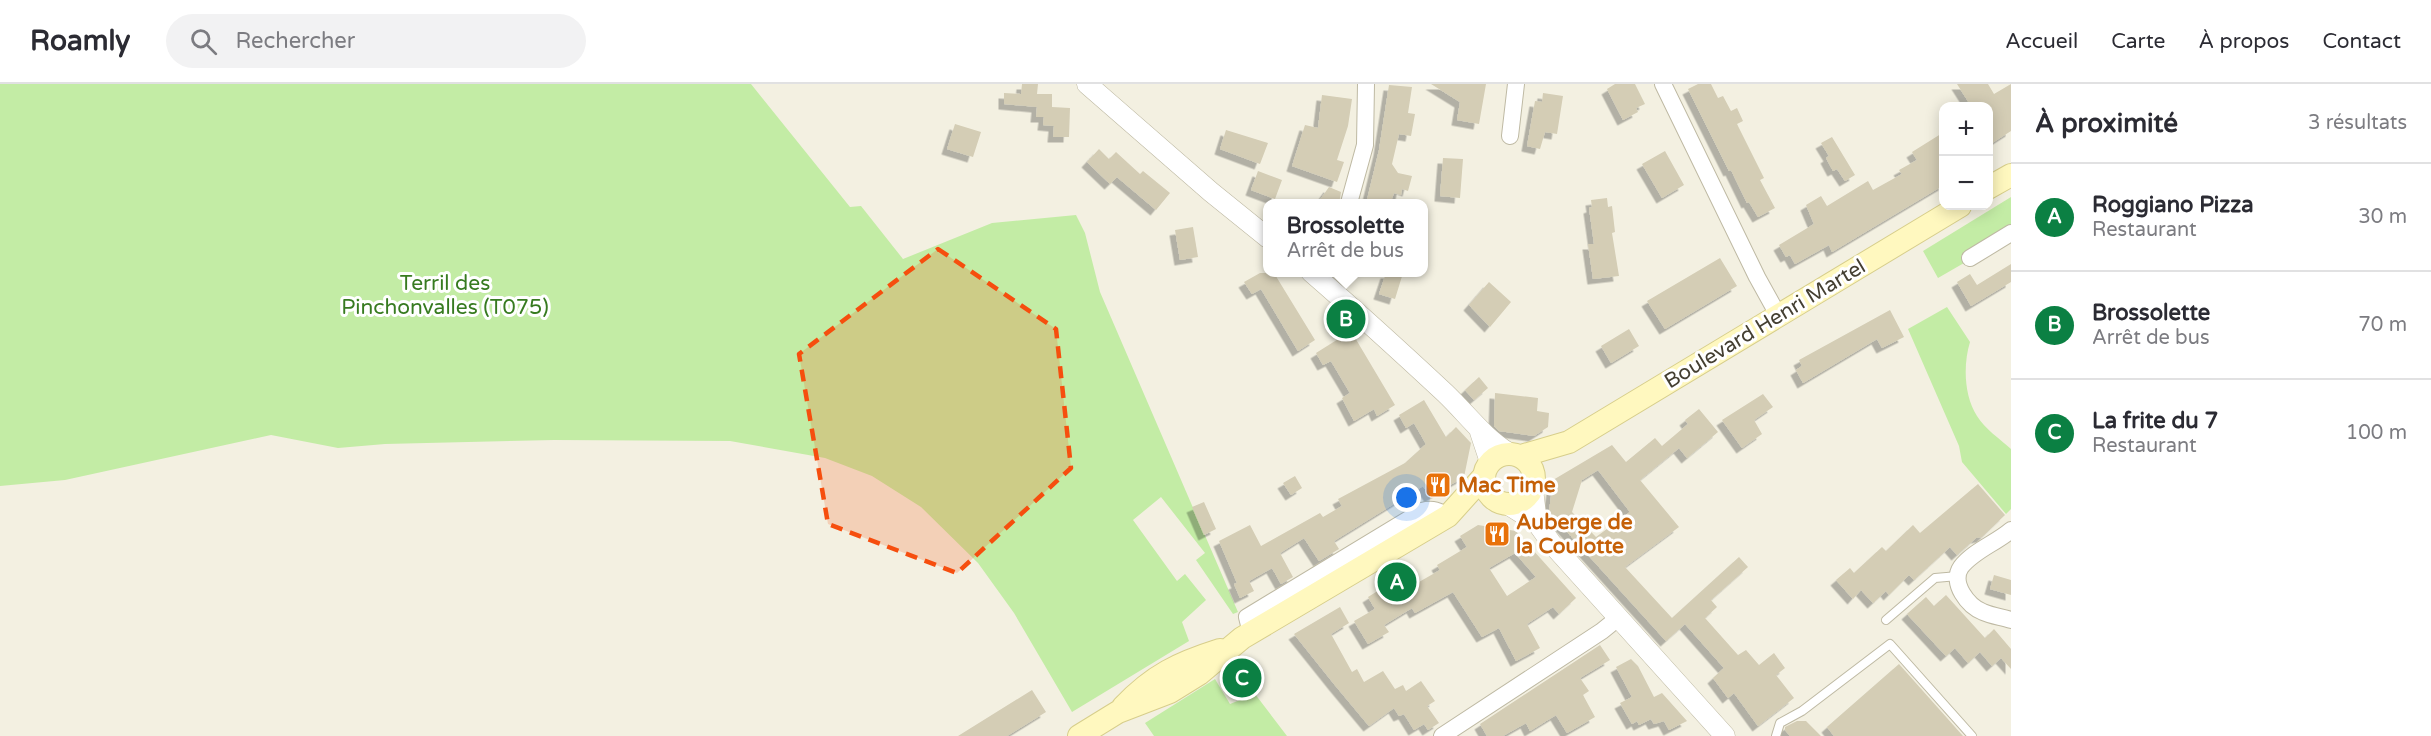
<!DOCTYPE html>
<html lang="fr">
<meta charset="utf-8">
<style>
:root{--surface:#fff;--page:#f2f2f3;--text:#2b2b33;--muted:#7c7c81;--line:#e1e1e2;--accent:#0b8043}
body{margin:0;font-family:"Varela Round",sans-serif;background:var(--page);color:var(--text)}
.controls{position:absolute;right:18px;top:18px;display:grid;overflow:hidden;border-radius:12px;box-shadow:0 3px 15px #0003}
.controls button{width:54px;height:54px;display:grid;place-items:center;padding:0;border:0;border-bottom:2px solid var(--line);background:var(--surface);color:var(--text);font:30px sans-serif}
.you{position:absolute;left:1407px;top:414px;width:21px;height:21px;margin:-15px;border:4px solid #fff;border-radius:50%;background:#1a73e8;box-shadow:0 0 0 9px #1a73e833}
.badge{display:grid;place-items:center;width:39px;height:39px;border-radius:50%;background:var(--accent);color:#fff;font-size:20px;font-weight:700}
.pin{position:absolute;translate:-50% -50%;border:3px solid #fff;box-shadow:0 2px 6px #0006}
.popup{position:absolute;left:1263px;top:115px;width:165px;height:78px;box-sizing:border-box;display:grid;place-content:center;border-radius:12px;background:var(--surface);filter:drop-shadow(0 2px 4px #0005);font-size:20px;white-space:nowrap;color:var(--muted)}
.popup b{font-size:22px;color:var(--text)}
.popup::after{content:'';position:absolute;left:50%;top:100%;margin-left:-12px;border:12px solid transparent;border-top-color:var(--surface)}
.list{margin:0;padding:0;list-style:none}
h2{display:flex;justify-content:space-between;align-items:center;height:78px;margin:0;padding:0 24px;font-size:26px}
h2 small{font-size:20px;font-weight:400;color:var(--muted)}
.list li{display:grid;grid-template-columns:39px 1fr auto;gap:18px;align-items:center;box-sizing:border-box;height:108px;padding:0 24px;border-top:2px solid var(--line)}
.list b{display:block;font-size:22px;white-space:nowrap}
.list p{margin:0;font-size:20px;white-space:nowrap;color:var(--muted)}
.list em{font-size:20px;font-style:normal;color:var(--muted)}
.icon{flex:none;width:33px;height:33px;fill:none;stroke:currentColor;stroke-width:2;stroke-linecap:round;stroke-linejoin:round}
.map{position:relative;flex:none;width:2011px;height:652px;overflow:hidden}
header{display:flex;align-items:center;gap:36px;box-sizing:border-box;height:84px;padding:0 30px;background:var(--surface);border-bottom:2px solid var(--line)}
header strong{font-size:28px}
nav{display:flex;gap:33px;margin-inline-start:auto;font-size:21px}
.search{width:420px;height:54px;background:var(--page);display:flex;align-items:center;gap:15px;box-sizing:border-box;padding:0 21px;border-radius:33px;color:var(--muted);font-size:22px}
main{display:flex}
aside{flex:1;background:var(--surface)}
.map>svg:first-child{display:block}
.green{fill:#c3eca5}
.building{fill:#d4cdb5;fill-rule:evenodd;filter:url(#shadow)}
.lines{fill:none;stroke-linecap:round;stroke-linejoin:round}
.service-casing{stroke:#beb9a3;stroke-width:10}
.minor-casing{stroke:#beb9a3;stroke-width:18}
.tertiary-casing{stroke:#beb9a3;stroke-width:21}
.secondary-casing{stroke:#d7ce8b;stroke-width:24}
.service{stroke:#fff;stroke-width:8}
.minor{stroke:#fff;stroke-width:16}
.tertiary{stroke:#fff;stroke-width:20}
.secondary{stroke:#fff8bf;stroke-width:22}
.marked{fill:#f64e0e;fill-opacity:0.2;stroke:#f64e0e;stroke-width:4.5;stroke-dasharray:12 8;stroke-linejoin:round}
.labels{text-anchor:middle;dominant-baseline:central;stroke-width:6;stroke-linejoin:round;paint-order:stroke}
.park-label{font-size:21px;fill:#377b20;stroke:#fff}
.street-label{font-size:21px;fill:#443f31;stroke:#fff}
.food-label{font-size:21px;font-weight:bold;fill:#c56008;stroke:#fff;text-anchor:start}
</style>
<header>
<strong>Roamly</strong>
<div class="search"><svg class="icon" aria-label="search" viewBox="0 0 24 24"><circle cx="10" cy="10" r="6"/><path d="M15 15l6 6"/></svg>Rechercher</div>
<nav><a>Accueil</a><a>Carte</a><a>À propos</a><a>Contact</a></nav>
</header>
<main>
<div class="map">
<svg width="2011" height="652" viewBox="0 0 2011 652">
<defs>
<filter id="shadow"><feDropShadow dx="-5.5" dy="5.5" stdDeviation="0" flood-color="#0004"/></filter>
</defs>
<rect width="100%" height="100%" fill="#f3f0e1"/>
<!-- green -->
<path class="green" d="M0,0h751l99,123 11,-1 42,53 89,-36 84,-8 9,18 15,59 138,320 -5,2 -37,-54 9,-7 -44,-56 -28,23 44,61 8,-7 21,26 -24,22 7,19 -117,71 -58,-99 -36,-50 -57,-56 -49,-31 -47,-18 -95,-17 -176,-1 -169,4 -47,4 -67,-13 -206,45 -65,6z
M2011,113v29l-50,30 3,7 -26,15 -15,-27z
M1947,223l23,35c-7,23 -6,54 7,74 8,13 23,23 34,33v60l-5,5 -44,-52 -3,-16 -51,-117z
M1215,595l15,25 25,-10 32,42h-133l-9,-13z"/>
<!-- building -->
<path class="building" d="M1022,0h16l-1,10h15v13l18,1 -1,29h-16l1,-11 -11,-1 1,-8h-8l1,-10 -33,-3v-11l17,1z
M1431,0h55l-7,40 -22,-4 3,-18z
M1615,0h20l10,20 -9,4 2,4 -15,8 -16,-31z
M1698,0h13l7,14 5,-2 8,15 6,-3 6,13 -6,3 27,54 -4,2 15,28 -17,9 -9,-15 -2,1 -16,-33 -2,1 -41,-82z
M1957,0h31l6,10 17,-10v47l-22,14v-39h-18z
M1389,1l23,2 -4,26 7,1 -4,22 -12,-2 -7,30 6,9 14,3 -4,15 -6,-2 -1,6 -7,-2 -4,11h-24l13,-54z
M1543,9l20,3 -6,38 -12,-2 -5,17 -13,-3 8,-45 7,1z
M1322,11l30,4 -4,27 -11,34 7,2 -7,20 -45,-16 13,-41 13,3z
M955,40l26,8 -8,25 -26,-8z
M1226,46l42,13 -8,21 -40,-15z
M1944,48v53l-112,67 -3,-7 -34,19 -5,-9 -4,2 -7,-12 35,-21 -8,-19 15,-9 6,10 41,-25 5,9 29,-16 -3,-4 18,-10 -5,-8z
M1832,53l23,38 -10,6 -8,-12 -4,2 -7,-13 3,-2 -8,-13z
M1099,65l10,10 7,-7 24,22 3,-3 27,22 -14,17 -39,-33 -7,7 -23,-22z
M1665,67l19,34 -22,13 -20,-34z
M1443,74l20,1 -3,39 -20,-2z
M1258,87l24,9 -7,19 -24,-9z
M1329,103l12,5 -2,12h-22z
M1607,114l1,9 4,-1 3,26 -3,1 7,43 -26,3 -5,-35h6l-5,-36 3,-1 -1,-7z
M1193,143l5,30 -18,3 -5,-30z
M1720,174l17,28 -72,43 -18,-28z
M2011,180v18l-40,24 -14,-24 13,-8 7,11z
M1260,189h14l41,67 -17,11 -37,-62 -9,5 -8,-12z
M1386,189h17l-8,26 -16,-5z
M1489,198l22,20 -21,25 -21,-22z
M1890,226l14,27 -22,11 -5,-9 -74,44 -7,-13 6,-4 -3,-6z
M1629,245l10,17 -28,17 -10,-17z
M1351,247l44,74 -18,11 -3,-7 -20,12 -12,-23 8,-5 -19,-32 -8,4 -7,-12z
M1479,293l9,11 -14,12 -9,-10z
M1495,309l43,5 -1,13 12,2 -1,14 -14,9 -35,-5 -5,-5z
M1763,310l10,13 -19,13 8,14 -20,14 -20,-28z
M1424,316l22,37 10,-10 15,16 -7,34 -34,20 -7,-11 -89,55 5,8 -20,12 -15,-23 -24,15 13,24 -12,7 -9,-16 -23,13 5,10 -14,7 -6,-14 3,-1 -18,-42 31,-16 11,21 59,-33 3,4 19,-11 -4,-7 67,-36 21,-19 -12,-21 -8,5 -7,-13z
M1699,325l19,23 -31,26 -8,-10 -39,32 39,47 -54,40 47,51 67,-61 9,10 -37,33 6,7 -12,11 33,37 8,-5 13,15 15,-12 11,15 -9,7 18,23 -36,28 -24,-33 -6,5 -15,-20 11,-10 -39,-44 -19,17 -117,-129 4,-32 59,-35 14,17 29,-24 7,8 26,-22 -3,-4zM1598,386l32,42 -34,25 -24,-25 10,-32z
M1295,392l7,12 -11,7 -8,-12z
M1978,400l27,31 -23,22 -6,1 -19,17 -7,-8 -36,33 -5,-5 -20,20 -3,-4 -13,12 -12,-13 -8,9 -17,-19 14,-12 4,5 28,-26 4,4 27,-26 7,8z
M1204,418l12,27 -12,6 -12,-28z
M1478,441l38,6 60,67 -17,16 -6,-7 -26,17 13,24 -24,13 -17,-33 -17,9 -29,-45 -38,21 -3,-5 -28,17 5,7 -21,12 -14,-23 21,-12 -7,-12 37,-23 7,12 28,-16 -3,-5 30,-18 -7,-11zM1515,469l21,24 -29,19 -18,-28z
M1994,491l17,5v15l-21,-6z
M1946,511l39,43 9,-9 17,20v20l-10,-11 -9,8 -12,-14 -12,11 -13,-15 -9,8 -39,-42 19,-17 8,9z
M1340,523l9,16 -18,11 21,38 5,-3 7,13 19,-11 12,18 8,-4 3,6 15,-10 14,20 -8,5 12,17 -11,7 -4,-6 -10,6 -10,-16 -5,2 -5,-8 -25,18 -35,-42 -40,-50z
M1600,561l10,15 -30,18 9,13 -6,4 12,22 -28,16 -11,-18 -26,16 -4,-8 -23,13h-16l-7,-12z
M1631,575l7,7 16,31 8,-4 25,28 -18,9 -5,-9 -10,3 -3,-5 -12,6 -2,-4 -5,3 -12,-21 12,-6 -16,-30z
M1899,580l64,72h-129l-7,-9z
M1032,606l14,22 -39,24h-49z
M1797,637h9l15,15h-31l-5,-6v-3z"/>
<g class="lines">
<!-- service casing -->
<g class="service-casing">
<path id="service" d="M1886,536l49,-42 23,-2
M1776,652l4,-13 22,-12 88,-67 82,92"/>
</g>
<!-- minor casing -->
<g class="minor-casing">
<path id="minor" d="M1663,0l94,193 21,38
M1510,52l6,-52
M1349,119l16,-58 1,-61
M1970,174l41,-25
M2011,446c-15,13 -38,21 -50,37 -11,16 7,39 22,45 9,4 19,5 28,8
M1251,549l-4,-16 175,-106c11,-3 17,0 26,5
M1442,652l160,-105 16,-13"/>
</g>
<!-- tertiary casing -->
<g class="tertiary-casing">
<path id="tertiary" d="M1087,0l124,108 57,46
M1311,188c46,40 90,80 134,121 22,21 38,44 64,60
M1480,348l10,30
M1533,405l4,34
M1507,420l30,19 15,21 173,192"/>
</g>
<!-- secondary casing -->
<g class="secondary-casing">
<path id="secondary" d="M1988,104l23,-13
M1484 395a25 25 0 1 1 50 0a25 25 0 1 1-50 0Z
M1521,372l48,-14 391,-236
M1123,623c30,-32 56,-44 97,-57
M1079,652l39,-24 52,-20 29,-18 43,-36 206,-122 36,-40"/>
</g>
<!-- service -->
<use href="#service" class="service"/>
<!-- minor -->
<use href="#minor" class="minor"/>
<!-- tertiary -->
<use href="#tertiary" class="tertiary"/>
<!-- secondary -->
<use href="#secondary" class="secondary"/>
</g>
<!-- marked area -->
<path class="marked" d="M938,165l118,80 15,139 -114,105 -129,-49 -29,-170z"/>
<!-- icons -->
<defs>
<g id="restaurant-square" transform="scale(1.35)"><rect x="-9" y="-9" width="18" height="18" rx="4" fill="#e8710a" stroke="#fff"/><path d="M-5-6h1v4h1v-4h1v4h1v-4h1v5L-1.5 .5V6h-2V.5L-5-1ZM5-6V6H3V1.5H1.5Q1.5-4 5-6Z" fill="#fff"/></g>
</defs>
<g fill-rule="evenodd">
<use href="#restaurant-square" x="1438" y="401"/>
<use href="#restaurant-square" x="1497" y="450"/>
</g>
<g class="labels">
<!-- park labels -->
<g class="park-label">
<text x="445" y="199">Terril des<tspan x="445" dy="24">Pinchonvalles (T075)</tspan></text>
</g>
<!-- street labels -->
<g class="street-label">
<text transform="translate(1765 240) rotate(-31)">Boulevard Henri Martel</text>
</g>
<!-- food labels -->
<g class="food-label">
<text x="1458" y="401">Mac Time</text>
<text x="1516" y="438">Auberge de<tspan x="1516" dy="24">la Coulotte</tspan></text>
</g>
</g>
</svg>
<div class="controls">
<button>+</button>
<button>−</button>
</div>
<div class="you"></div>
<div class="pin badge" style="left:1397px;top:498px">A</div>
<div class="pin badge" style="left:1346px;top:235px">B</div>
<div class="popup"><b>Brossolette</b>Arrêt de bus</div>
<div class="pin badge" style="left:1242px;top:594px">C</div>
</div>
<aside>
<h2>À proximité<small>3 résultats</small></h2>
<ul class="list">
<li><span class="badge">A</span><div><b>Roggiano Pizza</b><p>Restaurant</p></div><em>30 m</em></li>
<li><span class="badge">B</span><div><b>Brossolette</b><p>Arrêt de bus</p></div><em>70 m</em></li>
<li><span class="badge">C</span><div><b>La frite du 7</b><p>Restaurant</p></div><em>100 m</em></li>
</ul>
</aside>
</main>
